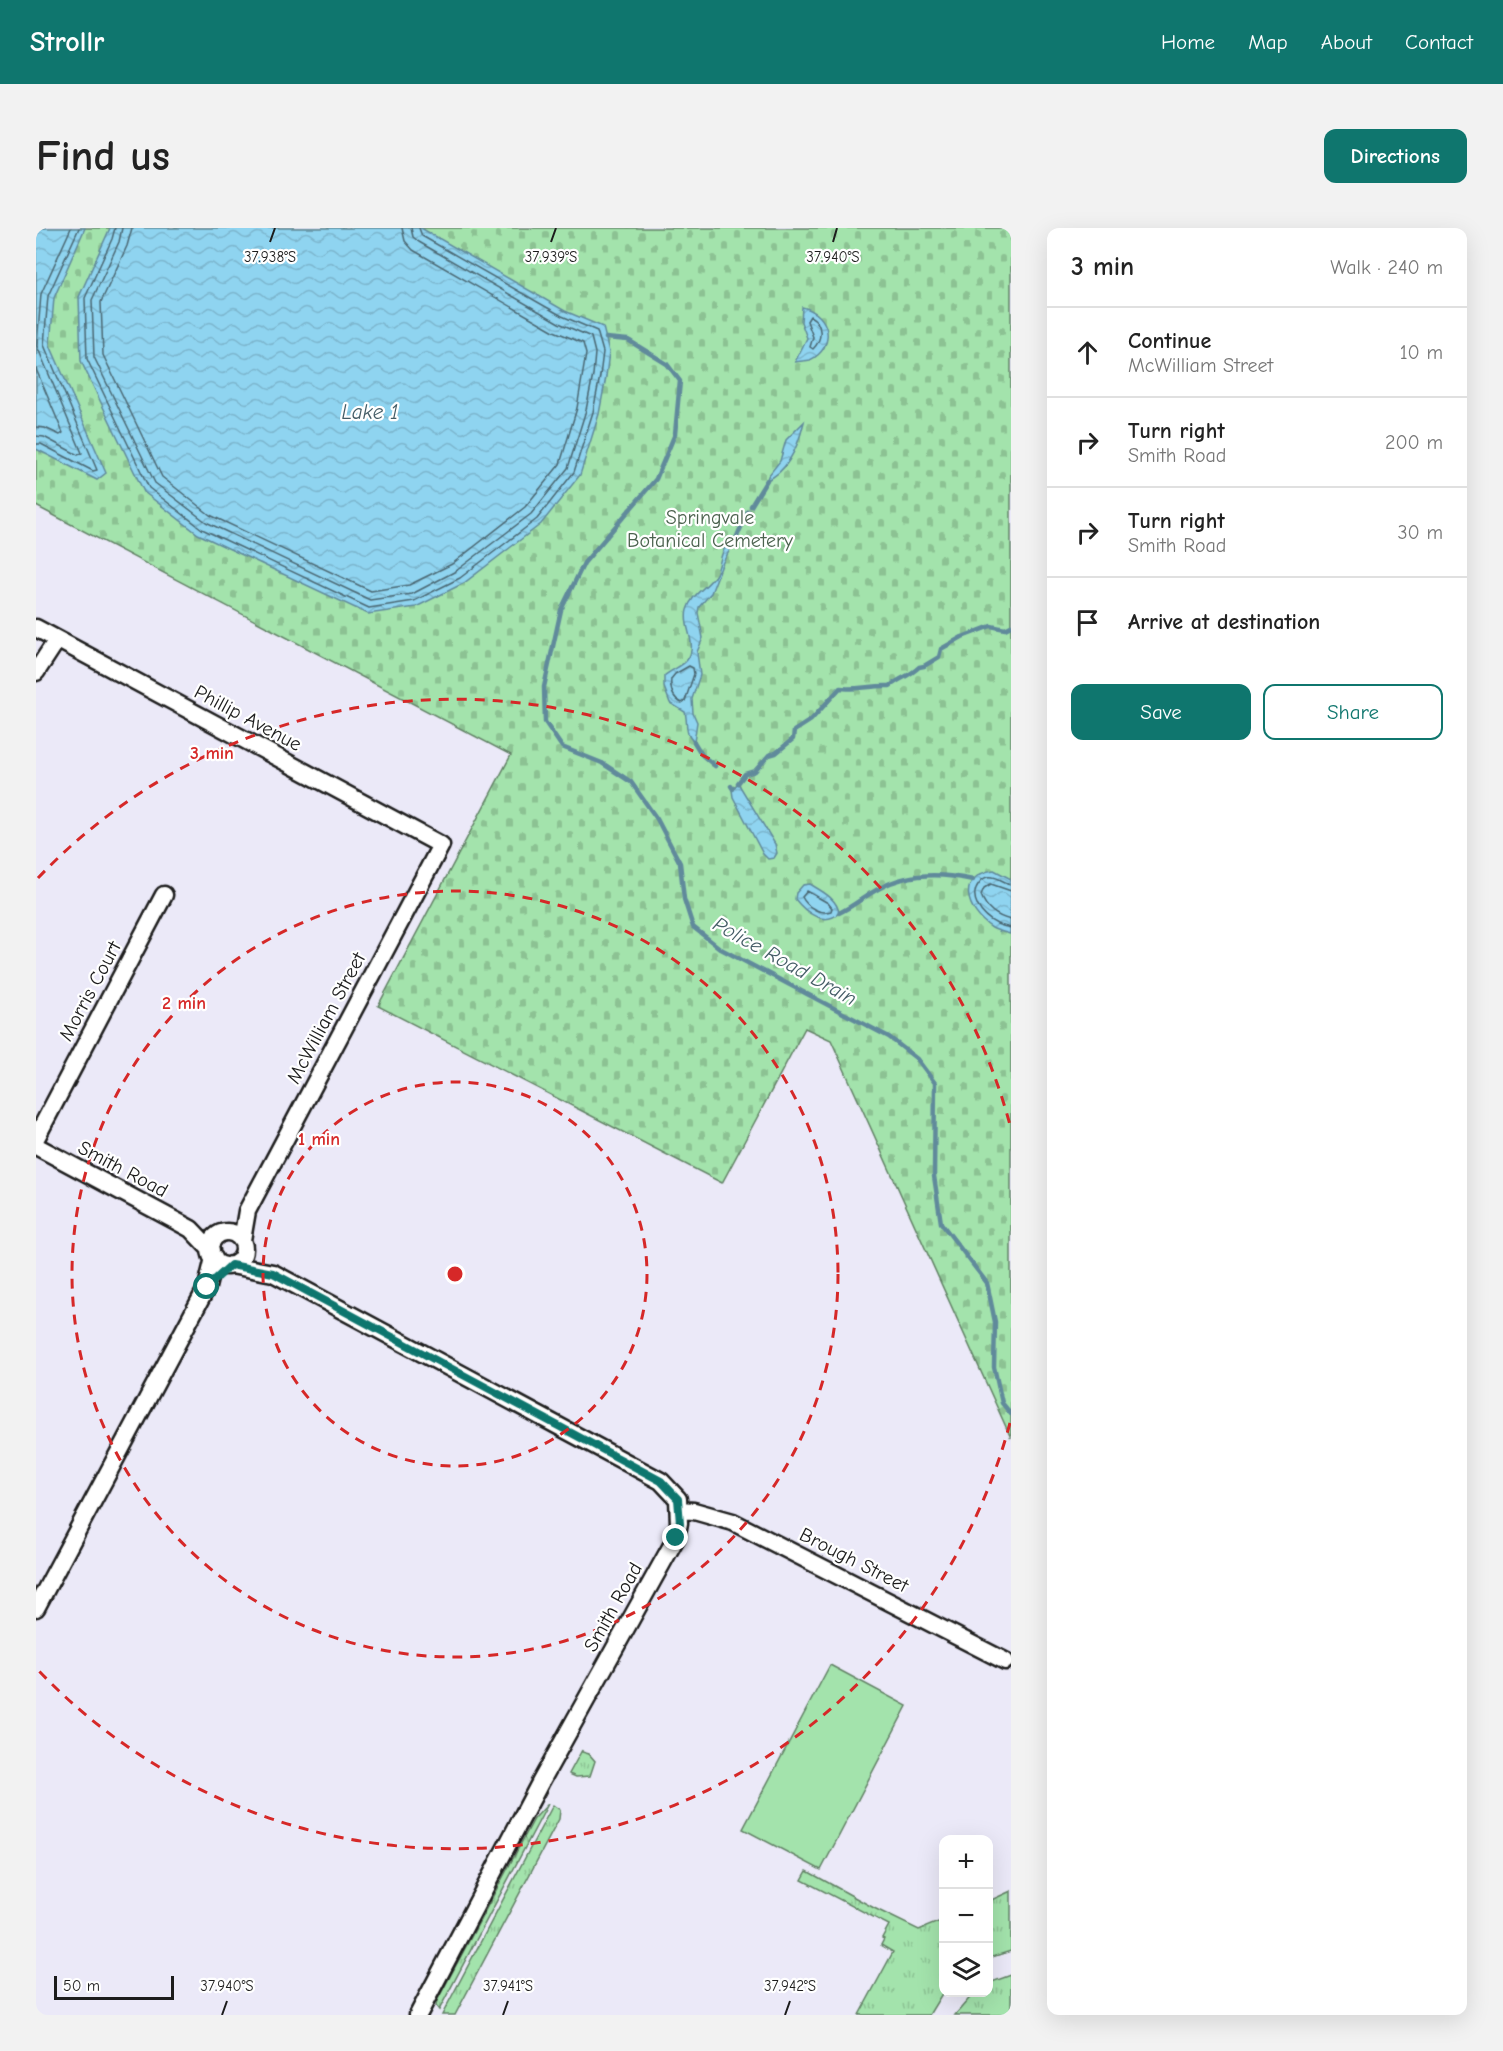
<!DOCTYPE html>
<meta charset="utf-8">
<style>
:root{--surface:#fff;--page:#f2f2f2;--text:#222;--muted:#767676;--line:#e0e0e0;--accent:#0f766e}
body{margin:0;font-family:"Comic Neue",sans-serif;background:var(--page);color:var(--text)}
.controls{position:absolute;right:18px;bottom:18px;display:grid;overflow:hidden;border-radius:12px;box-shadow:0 6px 24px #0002}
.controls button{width:54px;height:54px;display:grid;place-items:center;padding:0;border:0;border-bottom:2px solid var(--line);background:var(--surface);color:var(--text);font:30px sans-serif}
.scale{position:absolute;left:18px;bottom:15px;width:120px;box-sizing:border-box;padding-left:6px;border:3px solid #1c1c1c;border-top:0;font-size:16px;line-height:21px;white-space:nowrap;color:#1c1c1c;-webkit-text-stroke:4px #fff;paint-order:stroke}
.stop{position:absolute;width:18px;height:18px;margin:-14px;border:4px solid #0f766e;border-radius:50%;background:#fff}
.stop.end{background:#0f766e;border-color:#fff;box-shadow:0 2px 6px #0008}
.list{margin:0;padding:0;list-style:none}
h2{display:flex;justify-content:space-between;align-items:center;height:78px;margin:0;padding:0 24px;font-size:26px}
h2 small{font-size:20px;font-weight:400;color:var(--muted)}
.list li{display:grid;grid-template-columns:39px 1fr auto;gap:18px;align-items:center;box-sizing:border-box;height:90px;padding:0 24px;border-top:2px solid var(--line)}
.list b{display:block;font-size:22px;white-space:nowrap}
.list p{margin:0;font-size:20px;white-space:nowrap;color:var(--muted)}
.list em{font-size:20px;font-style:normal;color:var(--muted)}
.actions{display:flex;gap:12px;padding:18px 24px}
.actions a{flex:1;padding:14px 0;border:2px solid var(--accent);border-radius:12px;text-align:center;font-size:21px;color:var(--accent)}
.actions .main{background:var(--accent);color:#fff}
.icon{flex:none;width:33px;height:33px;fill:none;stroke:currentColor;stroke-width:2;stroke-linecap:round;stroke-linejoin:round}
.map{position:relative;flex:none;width:975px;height:1787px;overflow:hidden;border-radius:12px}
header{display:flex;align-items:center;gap:36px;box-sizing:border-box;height:84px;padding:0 30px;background:var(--accent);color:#fff}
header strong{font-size:28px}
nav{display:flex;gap:33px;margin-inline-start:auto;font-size:21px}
.intro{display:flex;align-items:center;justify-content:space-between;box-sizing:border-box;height:144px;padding:0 36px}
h1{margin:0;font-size:42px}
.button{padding:15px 27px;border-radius:12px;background:var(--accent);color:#fff;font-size:21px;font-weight:700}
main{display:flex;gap:36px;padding:0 36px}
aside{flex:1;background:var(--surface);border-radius:12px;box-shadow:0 6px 24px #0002}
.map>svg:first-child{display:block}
.grass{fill:url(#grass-tufts);stroke:#608064;stroke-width:1.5}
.cemetery{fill:url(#cemetery-stones);stroke:#608064;stroke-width:1.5}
.garden{fill:#a3e3ac;stroke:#608064;stroke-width:1.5}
.water{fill:url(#water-waves);stroke:#618a9b;stroke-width:1.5}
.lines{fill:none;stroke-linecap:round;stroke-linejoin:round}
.shore{stroke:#4a6671;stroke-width:1.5}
.stream{stroke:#618a9b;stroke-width:4.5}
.minor-casing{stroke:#1c1c1c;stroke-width:21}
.minor{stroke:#fff;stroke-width:16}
.route{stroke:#0f766e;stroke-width:8}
.ticks{fill:none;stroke:#1c1c1c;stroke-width:2}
.ring{fill:none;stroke:#d62828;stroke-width:3;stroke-dasharray:10 8}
.labels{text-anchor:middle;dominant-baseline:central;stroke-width:4.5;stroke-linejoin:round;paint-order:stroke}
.park-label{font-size:20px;fill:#4b624e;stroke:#fff}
.street-label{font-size:20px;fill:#1c1c1c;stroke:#fff}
.water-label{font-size:21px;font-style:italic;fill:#445c66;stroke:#fff}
.ticks-label{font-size:15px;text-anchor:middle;fill:#1c1c1c;stroke:#fff;stroke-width:4.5;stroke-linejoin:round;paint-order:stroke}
.centre{fill:#d62828;stroke:#fff;stroke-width:3}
.ring-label{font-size:18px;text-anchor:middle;font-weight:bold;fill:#d62828;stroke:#fff;stroke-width:4.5;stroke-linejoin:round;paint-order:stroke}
</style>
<header>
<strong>Strollr</strong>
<nav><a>Home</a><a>Map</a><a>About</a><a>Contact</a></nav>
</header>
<div class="intro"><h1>Find us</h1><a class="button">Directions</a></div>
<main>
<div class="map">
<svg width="975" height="1787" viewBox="0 0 975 1787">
<defs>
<pattern id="grass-tufts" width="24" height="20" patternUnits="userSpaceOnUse" patternTransform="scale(1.5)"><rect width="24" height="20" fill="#a3e3ac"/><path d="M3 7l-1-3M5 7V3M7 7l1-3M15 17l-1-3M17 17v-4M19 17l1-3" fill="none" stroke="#8cc293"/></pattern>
<pattern id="cemetery-stones" width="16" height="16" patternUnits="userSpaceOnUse" patternTransform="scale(1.5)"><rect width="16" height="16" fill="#a3e3ac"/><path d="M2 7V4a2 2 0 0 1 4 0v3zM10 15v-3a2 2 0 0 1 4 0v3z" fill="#8cc293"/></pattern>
<pattern id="water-waves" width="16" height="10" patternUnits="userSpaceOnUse" patternTransform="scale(1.5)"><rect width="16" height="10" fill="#8fd4f0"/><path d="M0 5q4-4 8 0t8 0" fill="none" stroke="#7bb5cd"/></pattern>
</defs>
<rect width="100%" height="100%" fill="#ebe9f8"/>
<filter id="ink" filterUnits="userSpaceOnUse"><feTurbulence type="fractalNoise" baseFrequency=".0167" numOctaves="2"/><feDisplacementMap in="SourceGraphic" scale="12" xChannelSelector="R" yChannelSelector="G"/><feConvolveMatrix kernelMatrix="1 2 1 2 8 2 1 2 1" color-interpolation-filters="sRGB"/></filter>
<g filter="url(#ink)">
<!-- grass -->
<path class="grass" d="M546,1522v2l7,2 6,7 -5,15 -14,1 -7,-3z
M512,1576l-109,206 -3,-4 1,-5 97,-182z
M517,1577l7,5 -1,9 -104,196h-13z
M771,1643l67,37 45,22 24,-10v72l-14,23h-70l34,-63 -12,-7 3,-6 -2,-1 7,-13 -87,-45z
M975,1663v60l-22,7v-57z
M975,1747v40h-56l19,-22 14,-1 1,-9z"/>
<!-- cemetery -->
<path class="cemetery" d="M0,0h975v1210l-180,-398 -26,-12 -83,155 -344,-177 133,-251 -475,-249z"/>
<!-- garden -->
<path class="garden" d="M794,1437l77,41 -86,164 -78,-41z"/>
<!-- water -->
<path class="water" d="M0,0h49l-31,70 -4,47 56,128 -9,7 -61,-31z
M74,0h311l144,83 38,16 6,25 -3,25 -7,37 -19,61 -39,49 -77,59 -48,24 -48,7 -170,-80 -54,-42 -63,-131 -2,-64z
M766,79c30,7 34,41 8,53 -4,1 -10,1 -15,2l12,-24 -6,-16z
M768,194c-5,21 -15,49 -37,58l1,-4 12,-15 6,-21z
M696,313h3l-12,21 -12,31 -12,14 -1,6 5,25 -6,14 3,23 -8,24 1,14 4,9 -3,20c-10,-8 -6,-19 -9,-30l-15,-9 -6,-16v-11c8,-7 19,-10 23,-16 12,-16 -5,-33 0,-50 4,-16 22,-24 29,-36 6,-13 3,-24 16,-33z
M702,555l37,61 2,9 -3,5 -6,1 -5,-5 -30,-57 -1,-7z
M958,642l17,9 -1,55c-6,-2 -13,-3 -18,-6 -26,-17 -37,-52 2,-58z
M774,656c11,7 27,14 29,29 -15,14 -34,-1 -44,-14l1,-6 7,-8z"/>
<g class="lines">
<!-- shore -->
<path class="shore" d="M79,0l-3,11 -27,59 2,61 62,129 53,41 167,79 45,-7 46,-23 77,-59 37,-47 19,-60 7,-36 3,-24 -6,-21 -35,-15 -140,-80 -3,-8
M86,0l-3,14 -27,58 2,57 61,126 51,39 164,78 42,-6 44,-23 75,-57 37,-46 18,-58 7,-35 2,-22 -4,-16 -32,-14 -140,-81 -6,-5 -2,-9
M96,0l-5,18 -26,56 2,53 59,122 48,38 161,76 38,-6 43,-21 73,-57 35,-43 17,-56 9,-54 -3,-11 -29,-12 -141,-81 -8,-9 -3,-13
M774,88c13,7 13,23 3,33l-3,-2 3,-10 -6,-16z
M0,141l27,64 -3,2 -15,-7 -9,-1
M0,208l8,1 34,18 4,-2 -45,-107 4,-52 30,-66
M0,216h5l52,27 4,-1 -53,-125 4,-49 31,-68
M653,438l4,2 1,6 -9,27 -3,2c-10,-5 -12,-14 -11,-24l4,-5z
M975,656c-7,-1 -11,-6 -18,-7 -5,-1 -10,1 -13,5 -13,15 1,34 17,42 4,2 10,3 14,4
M771,663l21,12 4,5 -1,3c-11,4 -24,-4 -29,-14z
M975,663l-20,-7 -7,4 -3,7c5,14 17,22 30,25"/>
<!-- stream -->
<path class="stream" d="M570,110l22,2 39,24 13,17 -5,53 -19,45 -72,84 -23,47 -17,77 1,35 17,25 40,16 29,19 26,37 23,44 4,36 9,28 28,22 168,88 28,22 18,24 -1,93 7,47 46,60 8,39 -1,45 8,36 9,11
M715,278l16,-26
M699,313l13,-30
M658,514l8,13 13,11
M702,555l7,-9 10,-3 14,-16 7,-2 17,-14 1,-8 17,-11 29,-32c17,2 33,-3 50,-2 10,-8 20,-10 29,-19l5,-1 15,-9 2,-8 21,-12 29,-11 14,3 6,-3
M695,558l2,3
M803,685c15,-7 27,-18 41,-25 29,-16 62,-15 93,-8"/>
<!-- minor casing -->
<g class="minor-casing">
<path id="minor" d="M0,400l405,217 -194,366 -5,29
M0,444l21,-32
M0,910l128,-243
M0,918l155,83 20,21
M174 1021a17 17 0 1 1 34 0a17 17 0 1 1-34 0Z
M195,1037l42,8 388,208 17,18 1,24 -3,15 -136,245 -122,232
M643,1282l15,1 39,11 272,139
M0,1380l171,-321 7,-29"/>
</g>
<!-- minor -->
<use href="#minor" class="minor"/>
</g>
</g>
<g class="lines" filter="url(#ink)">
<!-- route -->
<path class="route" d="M171,1059l24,-22 42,8 388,208 17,18 2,24 -4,15"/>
</g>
<!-- ticks -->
<path class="ticks" d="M234,14l5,-14M515,14l5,-14M797,14l4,-14M186,1787l5,-14M467,1787l5,-14M749,1787l5,-14"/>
<!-- distance rings -->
<g class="ring">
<circle cx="419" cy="1046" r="192"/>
<circle cx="419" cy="1046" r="383"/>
<path d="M974 1195A575 575 0 0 1 2 1442M2 650A575 575 0 0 1 974 897"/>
</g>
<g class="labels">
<!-- park labels -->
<g class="park-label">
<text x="674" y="289">Springvale<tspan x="674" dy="23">Botanical Cemetery</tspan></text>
</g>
<!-- street labels -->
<g class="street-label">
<text transform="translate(212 490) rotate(28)">Phillip Avenue</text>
<text transform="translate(54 763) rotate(-62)">Morris Court</text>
<text transform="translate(290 790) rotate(-62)">McWilliam Street</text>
<text transform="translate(87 941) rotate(28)">Smith Road</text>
<text transform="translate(818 1332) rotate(27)">Brough Street</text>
<text transform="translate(577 1379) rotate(-61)">Smith Road</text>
</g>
<!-- water labels -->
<g class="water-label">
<text x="334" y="184">Lake 1</text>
<text transform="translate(749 733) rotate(29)">Police Road Drain</text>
</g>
</g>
<g class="ticks-label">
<text x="234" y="34">37.938°S</text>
<text x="515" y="34">37.939°S</text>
<text x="797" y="34">37.940°S</text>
<text x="191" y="1763">37.940°S</text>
<text x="472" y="1763">37.941°S</text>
<text x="754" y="1763">37.942°S</text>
</g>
<circle cx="419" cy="1046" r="9" class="centre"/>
<g class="ring-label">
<text x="176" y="531">3 min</text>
<text x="148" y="781">2 min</text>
<text x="283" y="917">1 min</text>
</g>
</svg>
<div class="controls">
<button>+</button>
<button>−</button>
<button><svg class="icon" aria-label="layers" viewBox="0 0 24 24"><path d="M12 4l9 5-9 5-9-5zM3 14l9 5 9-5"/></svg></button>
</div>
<div class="scale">50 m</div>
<div class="stop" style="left:171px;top:1059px"></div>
<div class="stop end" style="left:640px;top:1310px"></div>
</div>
<aside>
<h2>3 min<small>Walk · 240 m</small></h2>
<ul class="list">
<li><svg class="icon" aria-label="ahead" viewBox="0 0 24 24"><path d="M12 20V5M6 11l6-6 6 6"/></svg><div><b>Continue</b><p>McWilliam Street</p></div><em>10 m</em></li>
<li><svg class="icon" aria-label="right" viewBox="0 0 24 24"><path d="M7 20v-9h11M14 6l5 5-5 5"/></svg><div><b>Turn right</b><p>Smith Road</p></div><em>200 m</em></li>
<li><svg class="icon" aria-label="right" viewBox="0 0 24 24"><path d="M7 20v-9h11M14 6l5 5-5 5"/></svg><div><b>Turn right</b><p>Smith Road</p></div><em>30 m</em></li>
<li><svg class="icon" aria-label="arrive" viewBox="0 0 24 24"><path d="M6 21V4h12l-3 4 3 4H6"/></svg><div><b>Arrive at destination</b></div></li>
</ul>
<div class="actions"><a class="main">Save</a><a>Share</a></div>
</aside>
</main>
